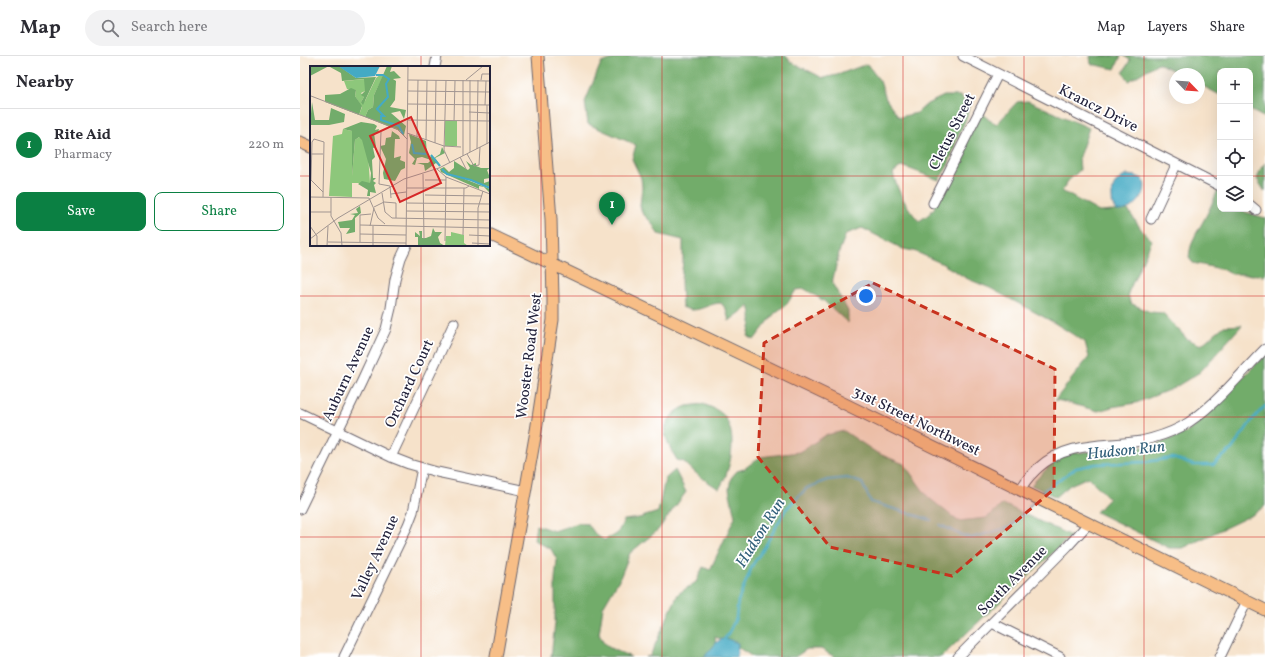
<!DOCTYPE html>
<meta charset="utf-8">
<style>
:root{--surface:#fff;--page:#f2f2f3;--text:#2b2b33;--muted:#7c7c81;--line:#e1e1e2;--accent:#0b8043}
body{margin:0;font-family:Vollkorn,serif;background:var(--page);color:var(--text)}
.controls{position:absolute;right:12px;top:12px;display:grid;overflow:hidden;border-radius:8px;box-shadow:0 4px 16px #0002}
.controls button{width:36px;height:36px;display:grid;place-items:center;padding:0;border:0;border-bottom:1px solid var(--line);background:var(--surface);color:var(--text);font:20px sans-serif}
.compass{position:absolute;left:869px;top:12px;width:36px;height:36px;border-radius:50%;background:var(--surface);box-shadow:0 4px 16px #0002;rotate:115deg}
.you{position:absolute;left:566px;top:240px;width:14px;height:14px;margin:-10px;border:3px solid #fff;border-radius:50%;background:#1a73e8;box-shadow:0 0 0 6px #1a73e833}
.badge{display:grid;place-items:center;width:26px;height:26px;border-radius:50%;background:var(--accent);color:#fff;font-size:13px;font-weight:700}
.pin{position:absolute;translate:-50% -33px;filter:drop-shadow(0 1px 2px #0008)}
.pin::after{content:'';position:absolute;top:21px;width:14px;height:12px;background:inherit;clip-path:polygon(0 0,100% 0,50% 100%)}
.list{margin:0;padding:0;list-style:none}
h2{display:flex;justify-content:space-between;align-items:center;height:52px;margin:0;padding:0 16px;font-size:17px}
h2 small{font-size:13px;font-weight:400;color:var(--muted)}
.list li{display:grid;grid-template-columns:26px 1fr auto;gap:12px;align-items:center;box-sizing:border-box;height:72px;padding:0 16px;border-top:1px solid var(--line)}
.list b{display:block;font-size:15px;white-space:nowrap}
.list p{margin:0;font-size:13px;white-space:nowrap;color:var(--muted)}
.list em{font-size:13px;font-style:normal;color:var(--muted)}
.actions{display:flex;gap:8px;padding:12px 16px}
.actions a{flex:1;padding:9px 0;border:1px solid var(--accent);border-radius:8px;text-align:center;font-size:14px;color:var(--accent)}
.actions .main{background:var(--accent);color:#fff}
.icon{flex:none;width:22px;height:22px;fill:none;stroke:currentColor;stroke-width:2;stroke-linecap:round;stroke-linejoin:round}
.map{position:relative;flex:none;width:965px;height:601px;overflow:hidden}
header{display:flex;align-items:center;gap:24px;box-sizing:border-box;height:56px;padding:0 20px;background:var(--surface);border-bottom:1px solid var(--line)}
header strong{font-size:19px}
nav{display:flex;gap:22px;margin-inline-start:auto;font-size:14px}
.search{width:280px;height:36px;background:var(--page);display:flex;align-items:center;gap:10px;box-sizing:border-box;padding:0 14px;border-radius:22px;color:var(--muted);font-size:15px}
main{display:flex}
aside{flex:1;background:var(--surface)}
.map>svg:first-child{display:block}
.forest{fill:#72ac6b;stroke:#4a6753}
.water{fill:#44aac4;stroke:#336680}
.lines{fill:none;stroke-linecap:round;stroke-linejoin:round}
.stream{stroke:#44aac4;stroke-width:2.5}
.minor-casing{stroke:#6c656d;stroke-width:11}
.major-casing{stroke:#6c656d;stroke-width:13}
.minor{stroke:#fff;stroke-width:9}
.major{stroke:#f7be87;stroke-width:11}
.marked{fill:#c8321e;fill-opacity:0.2;stroke:#c8321e;stroke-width:3;stroke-dasharray:8 5;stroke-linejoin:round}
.grid{fill:none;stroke:#d62828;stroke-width:1;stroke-opacity:0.55}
.labels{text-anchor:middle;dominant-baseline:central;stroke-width:3.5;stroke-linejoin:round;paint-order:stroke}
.street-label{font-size:15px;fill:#22223b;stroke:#fff}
.water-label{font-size:16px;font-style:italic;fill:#315f79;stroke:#fff}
.inset-river{fill:none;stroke:#44aac4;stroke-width:2}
.inset-road{fill:none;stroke:#a19591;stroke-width:1}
.view{fill:#d62828;fill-opacity:0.15;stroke:#d62828;stroke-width:2}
.inset-edge{fill:none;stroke:#22223b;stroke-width:2}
</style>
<header>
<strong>Map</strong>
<div class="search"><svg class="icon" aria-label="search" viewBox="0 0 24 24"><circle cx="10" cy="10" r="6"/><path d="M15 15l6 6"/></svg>Search here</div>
<nav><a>Map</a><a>Layers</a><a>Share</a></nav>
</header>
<main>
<aside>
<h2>Nearby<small></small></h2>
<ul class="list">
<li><span class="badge">1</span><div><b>Rite Aid</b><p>Pharmacy</p></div><em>220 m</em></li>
</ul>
<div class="actions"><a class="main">Save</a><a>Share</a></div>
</aside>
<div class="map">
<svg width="965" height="601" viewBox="0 0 965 601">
<rect width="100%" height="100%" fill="#fff"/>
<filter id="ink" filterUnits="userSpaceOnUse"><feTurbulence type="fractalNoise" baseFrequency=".025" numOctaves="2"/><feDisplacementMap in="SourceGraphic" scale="8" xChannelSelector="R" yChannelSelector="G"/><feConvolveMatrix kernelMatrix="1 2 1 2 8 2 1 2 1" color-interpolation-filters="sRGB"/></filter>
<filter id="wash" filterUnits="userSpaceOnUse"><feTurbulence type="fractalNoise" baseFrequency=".012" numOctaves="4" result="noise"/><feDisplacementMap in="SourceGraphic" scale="16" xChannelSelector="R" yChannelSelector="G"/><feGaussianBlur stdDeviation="0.9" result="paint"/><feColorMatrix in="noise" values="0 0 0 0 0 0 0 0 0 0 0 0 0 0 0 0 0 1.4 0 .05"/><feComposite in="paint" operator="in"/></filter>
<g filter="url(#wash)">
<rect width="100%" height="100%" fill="#f6e2ca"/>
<!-- forest -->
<path class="forest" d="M322,0h164l5,6 32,16 14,-3 30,-11 13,17 6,18 13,18 18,-4 10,-9 17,-8h16l9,9 -2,12 -10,22 -9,27 -9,14 -37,-14 -9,7c4,18 14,35 26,48l9,-6 7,-8 -2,-4 47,-93 9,10 8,4 20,-22 11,-1 61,27 -10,29 1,13 -12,11 -6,10 37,21 29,-2 15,22 9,8 -24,53 2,10 20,9 13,1 24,26 14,6 23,-19 18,-1 -42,47 -26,16 -38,15 -24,4 -14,4 -37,-10 -6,-1 34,-43 -4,-15 -32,-20 -63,-34 -22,-9 -27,-16 -27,-12 -11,-2 -41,-21 -16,6 -6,15 -8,34 16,28v12l-24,-22 -19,-12 -9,1 -9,14 -12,9 -21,27 -6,-4c3,-11 5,-19 1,-30l-20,15 -3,-12 -5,-6c-10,0 -19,7 -29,7 -3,0 -7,-2 -10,-3l-1,-27 2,-19v-21l-25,-6 -6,-11 -10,-10 -2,-8 2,-18 -1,-9 -9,-19 4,-14 -48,-21 -3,-22 16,-39z
M790,0h31l-6,13 -24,-5z
M824,0h141v62l-15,-8v-39h-30v24l-21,-11v-10h-19l-22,-11 -29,18 -6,-8 7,-13z
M965,107v29l-8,-13 4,-11z
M920,135v18h22l3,3 20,6v58l-22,-2h-11l-11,-5 -28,-6 -4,-5c1,-19 11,-29 19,-46 3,-6 6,-13 9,-20z
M965,299v151l-11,8 -71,34h-14l-73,-36 13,-14 -21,-21 -18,8 -14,12 -25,-12 24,-25 18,-7 81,-7 35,-15z
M403,348c7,3 17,6 22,13 13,19 6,54 -6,72l-20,-13 -15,-14 -7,-2c-4,-7 -8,-13 -10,-20 -6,-16 6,-29 20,-34 5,-1 11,-1 16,-2z
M544,375l33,22 27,11 24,33 30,24 28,-3 17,-14 68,32 -130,121h-106l-14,-8h-14l-12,8h-42l-22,-14 -16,-6 2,12 -4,8h-68l5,-1 28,-62 18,-12 7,-15 7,3 25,-53 -6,-28 2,-11 6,-7 7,-2 16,-12 39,-5 27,-17z
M375,414l11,22 -28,38 -28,23 -10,25 -17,29 -4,27 4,8 7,6 21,9h-80l4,-34v-44l2,-19 -6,-11 -17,-9 2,-15 18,6 24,-8 10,1 8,11 8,5 13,-6 7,-14 15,-2 19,-6 7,-33z"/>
<!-- water -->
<path class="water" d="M827,119l9,1 7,3c8,16 -12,34 -27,32 -3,-4 -4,-8 -4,-13 -1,-12 4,-18 15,-23z
M425,582l13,5 -1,14h-33l14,-16z"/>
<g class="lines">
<!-- stream -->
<path class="stream" d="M739,439l4,-4 33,-23 20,-4 49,-2 28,-4 20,7h20l19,-16 21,-30 12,-13
M640,469l19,9 12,4 39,-11 13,-13 12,-14
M424,584l5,-8 7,-14 2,-17 15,-37 11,-16 22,-39 21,-21 20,-8 20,-2 15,5 9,19 60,18"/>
</g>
</g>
<g filter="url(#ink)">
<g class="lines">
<!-- minor casing -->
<g class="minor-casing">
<path id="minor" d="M663,0l257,130
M135,11l2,-11
M633,147l65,-129
M950,149l6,5
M851,163l25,-54
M0,357l91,44 18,7 28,8 89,19
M91,401l63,-134
M721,434c3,-9 10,-15 17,-22 29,-27 66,-21 103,-27 13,-3 27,-7 40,-14 31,-17 59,-53 84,-78
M0,453l62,-128 24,-52 5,-21 4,-29 6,-21 6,-13
M692,567l68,34
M44,601l64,-132 5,-13 9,-44
M658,601l110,-111 20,-22
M920,601l27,-56"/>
</g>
<!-- major casing -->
<g class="major-casing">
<path id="major" d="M0,86l11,5
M189,178l352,168 424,208
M196,601l40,-226 17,-111v-21l-2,-80 -13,-163"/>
</g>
<!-- minor -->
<use href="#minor" class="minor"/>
<!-- major -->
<use href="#major" class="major"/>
</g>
</g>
<!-- marked area -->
<path class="marked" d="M573,227l182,86 -1,120 -102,87 -122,-29 -72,-90 6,-114z"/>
<!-- grid -->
<path class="grid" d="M121,0v11M241,0v601M362,0v601M482,0v601M603,0v601M724,0v601M844,0v601M0,120h11M189,120h731M950,120h15M121,189v412M0,240h965M0,361h965M0,481h965"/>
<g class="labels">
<!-- street labels -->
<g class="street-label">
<text transform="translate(798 53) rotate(27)">Krancz Drive</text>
<text transform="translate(653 76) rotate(-63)">Cletus Street</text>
<text transform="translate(230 300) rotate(-83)">Wooster Road West</text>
<text transform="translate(49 318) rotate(-65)">Auburn Avenue</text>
<text transform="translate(110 328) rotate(-65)">Orchard Court</text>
<text transform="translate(616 366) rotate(26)">31st Street Northwest</text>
<text transform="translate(76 502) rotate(-65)">Valley Avenue</text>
<text transform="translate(713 525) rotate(-45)">South Avenue</text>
</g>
<!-- water labels -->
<g class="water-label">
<text transform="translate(826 395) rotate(-6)">Hudson Run</text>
<text transform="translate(461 477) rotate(-58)">Hudson Run</text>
</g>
</g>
<!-- overview -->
<g transform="translate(10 10)">
<rect width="180" height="180" fill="#f6e2ca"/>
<path d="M70,9l3,1 -9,19 -1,12 -5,3 -3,7 -6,-2 3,-8 -7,-11 1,-6 -9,-1 -3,-8 21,-2v12l-4,2 3,4 -3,5 4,-1 11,-23zM135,55h12v25h-12zM33,63l9,2v45l3,-36 4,-3 3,1 6,17 2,28h-18v14l-23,-1 4,-60 9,-2zM141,166l13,3v8l4,3h-23l1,-10h5z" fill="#8dc77b"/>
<path d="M0,0h19l-19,10zM29,0l17,12 20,-1 -13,28 -2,-3 3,-5 -3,-2 4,-4 -1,-12 -22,2 -1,-8 -11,-6zM77,0h5l-2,6 4,-1 7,7 -8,1 3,2 -1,19 -5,7 16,3 -2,9 -4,-8 -9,2 15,13 -2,9 2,3 -6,-7 -35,-14 3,-7 5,-3 1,-12zM41,22l5,2 -1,6 7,10 -3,9 -34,-13v-7l15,-1zM2,36l3,18h14l2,-12 14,6 -1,8 -15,3h-19zM51,56l13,2 3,2 -2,4 4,-1 -1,4h-4l2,14 -3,1 2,9 -3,3 1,18h3l-3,3 3,2 -2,2 2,8 -6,-1v4h-3l1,-6 -10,-6 4,-3 8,2 1,-10 -9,-33 -3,-3 -4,3 -3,36v-45l-9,-2zM79,63l10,7 1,3h-5l-1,19 7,-2 -1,4 5,2v6l-4,2 -6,11 -11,-2 -1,-6 3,-14 -6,-13 5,-1 1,-7 5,-1 1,-6zM99,68l17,7 1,14 7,3 6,-4 2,-7 3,6 -10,5 6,8 -5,-3 -11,8 -1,-6 -7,-2h11l3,-3 -9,-3 -5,1 -2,7 -3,-1 3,-5 -6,-6 2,-11zM144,95l14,9 2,-2 -4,-7 5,4 5,-2v3l5,2h9l-3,2 3,8 -6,1v4l6,-2v6l-33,-11 33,13v4l-6,-6 -5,-1v3l-38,-17 -1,-3 4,-2 5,5 5,-4zM50,140l1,7 -6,5v14l-9,2 4,-6h-10l-2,-6 14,-2 3,-5 -5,-1 8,-1 -2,-4zM123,162l2,4h7l-4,5 2,6 5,3h-27v-9h-3v-5l5,4 -1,-5h3v7h4l5,-2z" fill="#72ac6b"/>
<path d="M28,0h42l-5,10 -19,2z" fill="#44aac4"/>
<path class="inset-river" d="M66,9h7l6,4 -3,5 2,13 -11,12 7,7h-3v4l18,6 4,8M102,78l2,9 12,1M121,89l9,11M132,103l5,5 24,6 19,8"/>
<path class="inset-road" d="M98,14l82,1M136,14l-2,70 6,13M153,14v76M156,14l17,-14M160,14v72M171,14l1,-6h8M98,25l82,1M1,30l86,33 10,10M98,38l82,1M175,39l1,-24M159,46l21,1M98,54l82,1M144,55l1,-40M71,66l-2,52 11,2 1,12M97,67l37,13 17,1M107,70l1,-56M116,74l1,-60M125,77l1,-63M177,78v-39M167,83l1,-69M0,88h13M157,88l7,12 5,-1 1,-18M150,91l6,12M127,103l9,8 44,17M113,108l1,65M115,114h21M97,122h59l3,-2M72,127l3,19 7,6 98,2M81,128l15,-2M115,129l57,1M0,131l59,1 9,20 7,6M13,131l1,-55 -10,-3 -2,3 -1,38 12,12M21,131v19l10,17 1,13M96,137l84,1M64,141l10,-5 12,1v15M96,145l84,1M0,146h21M0,153v-22M50,159l130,3M0,160l7,10v10M60,160l4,-18M50,168l46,1M153,169l1,-47M159,169l21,1M0,173l28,-21 66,-39 35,-11 51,-26M135,175l1,-64M18,176l78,1M50,176v-27l11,-1M162,177l18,1M17,180l1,-20M63,180v-20M96,180l2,-180M168,180v-38l5,-17"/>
<path class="view" d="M101,51l30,66 -41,19 -30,-66z"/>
<rect width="180" height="180" class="inset-edge"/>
</g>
</svg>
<div class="controls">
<button>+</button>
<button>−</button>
<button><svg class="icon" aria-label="locate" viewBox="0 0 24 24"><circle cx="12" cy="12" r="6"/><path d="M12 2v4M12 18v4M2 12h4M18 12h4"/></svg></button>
<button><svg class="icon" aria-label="layers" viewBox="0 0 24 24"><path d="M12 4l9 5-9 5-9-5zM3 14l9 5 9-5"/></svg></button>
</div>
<svg class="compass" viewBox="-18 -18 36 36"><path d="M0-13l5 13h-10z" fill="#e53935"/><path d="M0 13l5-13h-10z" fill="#7c7c81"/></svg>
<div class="you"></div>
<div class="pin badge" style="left:312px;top:169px">1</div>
</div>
</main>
